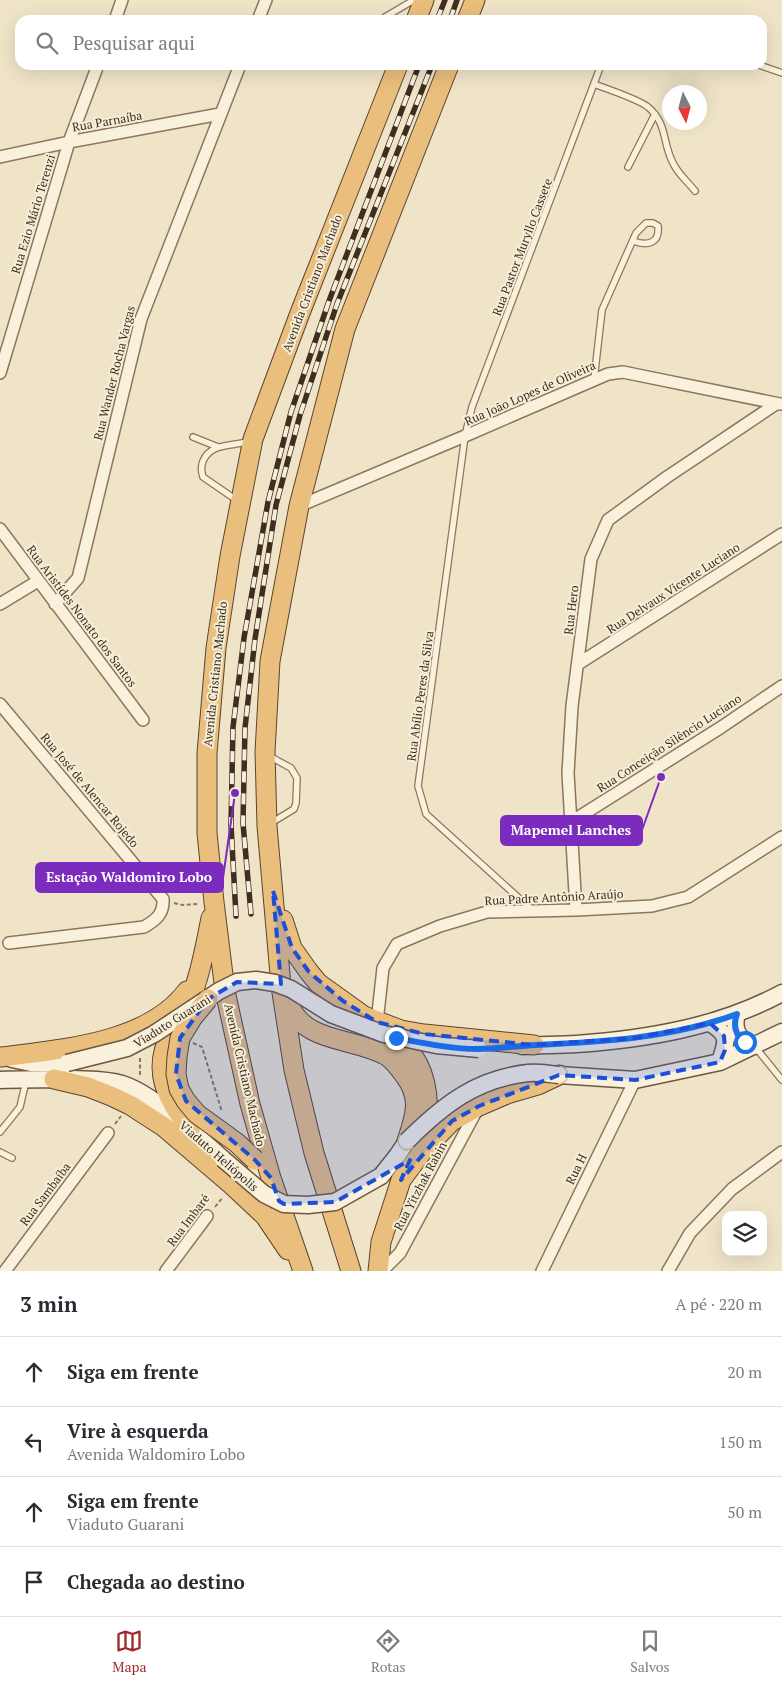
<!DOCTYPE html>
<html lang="pt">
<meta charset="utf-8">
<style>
:root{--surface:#fff;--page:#f2f2f3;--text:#2b2b33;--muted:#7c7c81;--line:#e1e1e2;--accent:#9e2a2b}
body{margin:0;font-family:"PT Serif",serif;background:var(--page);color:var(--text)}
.controls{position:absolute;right:15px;bottom:15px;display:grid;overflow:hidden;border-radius:10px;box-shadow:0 5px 20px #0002}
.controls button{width:45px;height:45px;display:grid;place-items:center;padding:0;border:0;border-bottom:1px solid var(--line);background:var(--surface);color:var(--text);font:25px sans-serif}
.compass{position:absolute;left:662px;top:85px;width:45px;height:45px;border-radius:50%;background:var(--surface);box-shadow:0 5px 20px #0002;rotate:174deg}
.stop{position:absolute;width:15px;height:15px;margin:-11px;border:4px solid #1a73e8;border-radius:50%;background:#fff}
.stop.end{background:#1a73e8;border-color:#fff;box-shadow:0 1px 5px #0008}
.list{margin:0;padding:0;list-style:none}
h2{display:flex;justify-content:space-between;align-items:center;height:65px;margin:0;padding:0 20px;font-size:21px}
h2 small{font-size:16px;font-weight:400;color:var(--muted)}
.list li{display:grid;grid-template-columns:32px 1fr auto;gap:15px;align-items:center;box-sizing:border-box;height:70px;padding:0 20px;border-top:1px solid var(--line)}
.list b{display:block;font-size:19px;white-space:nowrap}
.list p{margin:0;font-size:16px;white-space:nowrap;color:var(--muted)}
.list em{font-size:16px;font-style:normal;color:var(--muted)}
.icon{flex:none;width:28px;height:28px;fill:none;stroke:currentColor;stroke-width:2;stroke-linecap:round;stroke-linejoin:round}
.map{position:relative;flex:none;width:782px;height:1271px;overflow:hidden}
.search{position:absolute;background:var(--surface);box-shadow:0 5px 20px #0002;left:15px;right:15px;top:15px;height:55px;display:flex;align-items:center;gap:12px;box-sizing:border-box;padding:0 18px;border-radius:15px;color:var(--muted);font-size:19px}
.sheet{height:345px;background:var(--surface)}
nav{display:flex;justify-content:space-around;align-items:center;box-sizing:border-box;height:70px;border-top:1px solid var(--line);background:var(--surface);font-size:14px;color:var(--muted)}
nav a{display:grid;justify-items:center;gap:2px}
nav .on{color:var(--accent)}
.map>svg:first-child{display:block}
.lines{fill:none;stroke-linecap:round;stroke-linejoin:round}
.service-casing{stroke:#8d765c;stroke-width:8}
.minor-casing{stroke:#8d765c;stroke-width:14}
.secondary-casing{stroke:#6f573f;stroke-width:19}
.trunk-casing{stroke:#5b4430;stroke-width:21}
.path{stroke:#8d765c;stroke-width:2;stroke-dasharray:4 2.5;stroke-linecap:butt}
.service{stroke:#faf1dc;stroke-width:5.5}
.minor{stroke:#faf1dc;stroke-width:11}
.secondary{stroke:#faf1dc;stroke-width:16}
.trunk{stroke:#eabe7c;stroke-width:19}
.rail-casing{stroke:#3d2e20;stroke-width:5.5}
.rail{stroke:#f7eed8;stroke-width:4;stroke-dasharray:11;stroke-linecap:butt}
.secondary-bridge-casing{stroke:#6f573f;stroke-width:19;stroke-linecap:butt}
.trunk-bridge-casing{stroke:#5b4430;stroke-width:21;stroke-linecap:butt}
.secondary-bridge{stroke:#faf1dc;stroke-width:16}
.trunk-bridge{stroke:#eabe7c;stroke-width:19}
.route{stroke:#1a73e8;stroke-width:6}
.marked{fill:#1d4ed8;fill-opacity:0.2;stroke:#1d4ed8;stroke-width:4;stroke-dasharray:10 6;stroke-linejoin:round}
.labels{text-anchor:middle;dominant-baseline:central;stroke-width:4;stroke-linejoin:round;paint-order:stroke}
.street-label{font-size:12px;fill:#3d2e20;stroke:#f7eed8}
.leader{fill:none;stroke:#7b2cbf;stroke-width:2}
.callout-dot{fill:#7b2cbf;stroke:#f7eed8;stroke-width:2}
.callout{fill:#7b2cbf;stroke:#7b2cbf;stroke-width:2}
.callout-label{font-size:14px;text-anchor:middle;font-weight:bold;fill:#fff}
</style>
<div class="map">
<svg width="782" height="1271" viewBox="0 0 782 1271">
<rect width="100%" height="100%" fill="#f0e4c8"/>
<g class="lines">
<!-- service casing -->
<g class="service-casing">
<path id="service" d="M384,20l1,-3 29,-17
M759,65l23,8
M594,84c13,5 44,15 54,23 20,17 14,36 25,56 5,11 15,19 22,28
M628,167l27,-53
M594,380l8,-70 34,-77 10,-10h7l5,3c2,18 -11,20 -25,15
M193,437l25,10
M238,501l-35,-24c-2,-6 -2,-11 0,-16 8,-19 30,-14 46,-20
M269,756l22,12 6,10 -1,25 -2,6 -23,14
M532,910l-106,-96 -8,-28 47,-350 7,-29 129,-342
M756,1048l26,32
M0,1132l20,-25 6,-26
M0,1152l12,6"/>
</g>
<!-- minor casing -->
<g class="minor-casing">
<path id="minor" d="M115,20l7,-20
M258,20l8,-20
M0,157l69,-15 151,-28
M0,373l69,-231 29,-77
M299,506l166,-70 143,-62 15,-2 157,32
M0,529l143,191
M0,604l38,-23
M55,604l23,-26 63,-259 99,-254
M578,664l204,-130
M0,704l163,195c1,15 -7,21 -19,28l-135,16
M571,822l149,-94 62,-42
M576,910l-8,-137 4,-67 19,-147 17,-39 59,-43 109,-73
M377,1022l6,-54 14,-24 43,-18 47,-14 89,-2 76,-4 36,-9 94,-60
M5,1271l103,-138
M166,1271l41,-55
M378,1271l8,-4 14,-14 78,-145
M542,1271l93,-191
M668,1271l22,-38 42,-44 50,-37"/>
</g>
<!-- secondary casing -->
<g class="secondary-casing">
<path id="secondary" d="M737,1014c-5,16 2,27 18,32
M710,1023c21,13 16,19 10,39
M522,1046c18,-1 36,-1 54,-2 71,-5 143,-17 206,-51
M12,1059l19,4h36
M559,1075l76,5 85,-18 62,-30
M0,1080c24,-1 48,-1 73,-1 16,1 33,0 49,5 32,10 75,52 101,75
M381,1176l16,-20 10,-15"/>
</g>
<!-- trunk casing -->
<g class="trunk-casing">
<path id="trunk" d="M416,20l8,-20
M467,20l8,-20
M283,920l9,28 17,24 9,11 46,33 37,14 23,4 110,11
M287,1001c17,44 65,35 100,55 7,5 13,13 18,20 17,22 10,41 2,65
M384,1034c7,5 18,9 23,15 18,18 23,48 19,73
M1,1057c60,-8 146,-13 186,-66
M54,1079l34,8 23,9 19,9 34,22 68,58 33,31 23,34
M190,1130c-23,-33 -39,-58 -19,-97 7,-14 16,-27 22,-41 9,-24 13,-49 18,-74
M303,1271l-32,-93 -21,-74 -25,-113 -11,-89 -7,-69v-80l9,-105 14,-92 23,-117 47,-126 98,-248
M351,1271l-37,-118 -20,-83 -13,-84 -14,-160 -2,-74 5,-91 29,-155 46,-177 104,-264
M378,1271l3,-29 20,-62 21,-28 30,-31 27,-15 28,-12 31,-9 21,-10"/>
</g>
<!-- path -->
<path class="path" d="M174,903l8,2 17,-1
M193,1043l9,4 20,65
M140,1075v-17
M115,1124l6,-8
M215,1207l8,-10"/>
<!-- service -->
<use href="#service" class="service"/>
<!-- minor -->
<use href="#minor" class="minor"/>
<!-- secondary -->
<use href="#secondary" class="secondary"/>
<!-- trunk -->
<use href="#trunk" class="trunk"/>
<!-- rail casing -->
<g class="rail-casing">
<path id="rail" d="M437,20l8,-20
M450,20l7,-20
M251,914l-8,-91 2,-95 10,-89 21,-134 24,-90 37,-111 95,-239
M236,916l-5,-91 2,-98 11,-89 24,-136 23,-90 38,-111 90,-236"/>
</g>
<!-- rail -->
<use href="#rail" class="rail"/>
<!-- secondary-bridge casing -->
<g class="secondary-bridge-casing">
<path id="secondary-bridge" d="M67,1063l60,-15 27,-14 65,-43 18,-9 19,-2 19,3 16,6 40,25 53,20 52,11 43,4
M407,1141c36,-36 69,-62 121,-68 10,-1 21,1 31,2
M223,1159l41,35 20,10 24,1 27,-3 46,-26"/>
</g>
<!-- trunk-bridge casing -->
<g class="trunk-bridge-casing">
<path id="trunk-bridge" d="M208,999l-15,18 -13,21 -3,19 -1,17 3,15 7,12 11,13 40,29 18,17"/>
</g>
<!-- secondary-bridge -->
<use href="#secondary-bridge" class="secondary-bridge"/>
<!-- trunk-bridge -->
<use href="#trunk-bridge" class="trunk-bridge"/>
</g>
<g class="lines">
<!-- route -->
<path class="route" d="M396,1038c27,5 55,11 82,11 19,0 38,-3 57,-4 68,-3 137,-7 202,-31 -4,11 -2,21 8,28"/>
</g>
<!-- marked area -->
<path class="marked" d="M273,891l19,57 17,24 34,29 34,21 47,12 110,11 102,-7 74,-15 14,13 1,14 -5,12 -85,18 -76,-5 -80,31 -27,15 -51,59 9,-20 -75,42 -51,2 -5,-3 -8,-23 -16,-18 -69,-59 -10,-27 4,-36 28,-39 29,-17 44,2z"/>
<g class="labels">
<!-- street labels -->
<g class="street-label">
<text transform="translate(107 121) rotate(-10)">Rua Parnaíba</text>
<text transform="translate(33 214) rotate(-73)">Rua Ezio Mário Terenzi</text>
<text transform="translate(522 247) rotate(-69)">Rua Pastor Muryllo Cassete</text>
<text transform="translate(312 283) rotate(-69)">Avenida Cristiano Machado</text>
<text transform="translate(114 373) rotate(-76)">Rua Wander Rocha Vargas</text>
<text transform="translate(530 393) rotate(-24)">Rua João Lopes de Oliveira</text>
<text transform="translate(673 588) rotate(-33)">Rua Delvaux Vicente Luciano</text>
<text transform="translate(571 610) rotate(-83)">Rua Hero</text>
<text transform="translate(82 616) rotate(53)">Rua Aristídes Nonato dos Santos</text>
<text transform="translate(215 674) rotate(-84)">Avenida Cristiano Machado</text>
<text transform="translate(420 696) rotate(-82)">Rua Abílio Peres da Silva</text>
<text transform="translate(669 743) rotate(-33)">Rua Conceição Silêncio Luciano</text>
<text transform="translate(90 790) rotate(50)">Rua José de Alencar Rojedo</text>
<text transform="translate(554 897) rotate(-3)">Rua Padre Antônio Araújo</text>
<text transform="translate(172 1021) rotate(-32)">Viaduto Guarani</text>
<text transform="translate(245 1075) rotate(77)">Avenida Cristiano Machado</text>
<text transform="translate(219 1156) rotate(41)">Viaduto Heliópolis</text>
<text transform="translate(576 1169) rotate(-64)">Rua H</text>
<text transform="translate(420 1186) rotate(-62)">Rua Yitzhak Rabin</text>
<text transform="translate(45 1194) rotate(-53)">Rua Sambaíba</text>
<text transform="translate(188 1220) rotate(-53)">Rua Imbaré</text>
</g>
</g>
<!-- callouts -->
<path class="leader" d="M661 777L642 830M235 793L223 878"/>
<g class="callout-dot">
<circle cx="661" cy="777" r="5"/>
<circle cx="235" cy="793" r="5"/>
</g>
<g class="callout">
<rect x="501" y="816" width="141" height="29" rx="5"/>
<rect x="36" y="863" width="187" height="29" rx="5"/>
</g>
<g class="callout-label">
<text x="571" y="835">Mapemel Lanches</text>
<text x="129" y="882">Estação Waldomiro Lobo</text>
</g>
</svg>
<div class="controls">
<button><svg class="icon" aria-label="layers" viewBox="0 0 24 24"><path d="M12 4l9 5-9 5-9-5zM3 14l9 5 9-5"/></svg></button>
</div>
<svg class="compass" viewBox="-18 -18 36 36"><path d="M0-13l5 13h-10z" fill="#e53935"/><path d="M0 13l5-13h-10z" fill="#7c7c81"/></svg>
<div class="stop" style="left:745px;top:1042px"></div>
<div class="stop end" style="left:396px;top:1038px"></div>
<div class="search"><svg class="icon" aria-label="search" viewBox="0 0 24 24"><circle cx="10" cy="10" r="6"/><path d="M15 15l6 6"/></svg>Pesquisar aqui</div>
</div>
<section class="sheet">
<h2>3 min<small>A pé · 220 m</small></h2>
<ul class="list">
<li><svg class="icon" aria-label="ahead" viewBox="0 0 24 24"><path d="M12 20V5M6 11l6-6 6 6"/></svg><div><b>Siga em frente</b></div><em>20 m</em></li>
<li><svg class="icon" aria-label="left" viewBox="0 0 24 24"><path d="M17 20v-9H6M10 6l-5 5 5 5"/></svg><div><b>Vire à esquerda</b><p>Avenida Waldomiro Lobo</p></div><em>150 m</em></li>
<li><svg class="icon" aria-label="ahead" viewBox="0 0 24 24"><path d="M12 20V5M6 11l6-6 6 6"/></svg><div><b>Siga em frente</b><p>Viaduto Guarani</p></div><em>50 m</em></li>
<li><svg class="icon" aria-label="arrive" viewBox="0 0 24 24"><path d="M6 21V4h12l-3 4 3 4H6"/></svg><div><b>Chegada ao destino</b></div></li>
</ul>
</section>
<nav>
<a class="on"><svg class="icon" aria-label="map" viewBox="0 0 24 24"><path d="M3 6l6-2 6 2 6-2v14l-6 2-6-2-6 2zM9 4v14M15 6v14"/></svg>Mapa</a>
<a><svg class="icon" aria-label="directions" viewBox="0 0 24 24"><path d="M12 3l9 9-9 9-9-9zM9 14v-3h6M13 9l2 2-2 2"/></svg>Rotas</a>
<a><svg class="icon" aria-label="saved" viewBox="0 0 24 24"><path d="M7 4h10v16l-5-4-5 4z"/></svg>Salvos</a>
</nav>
